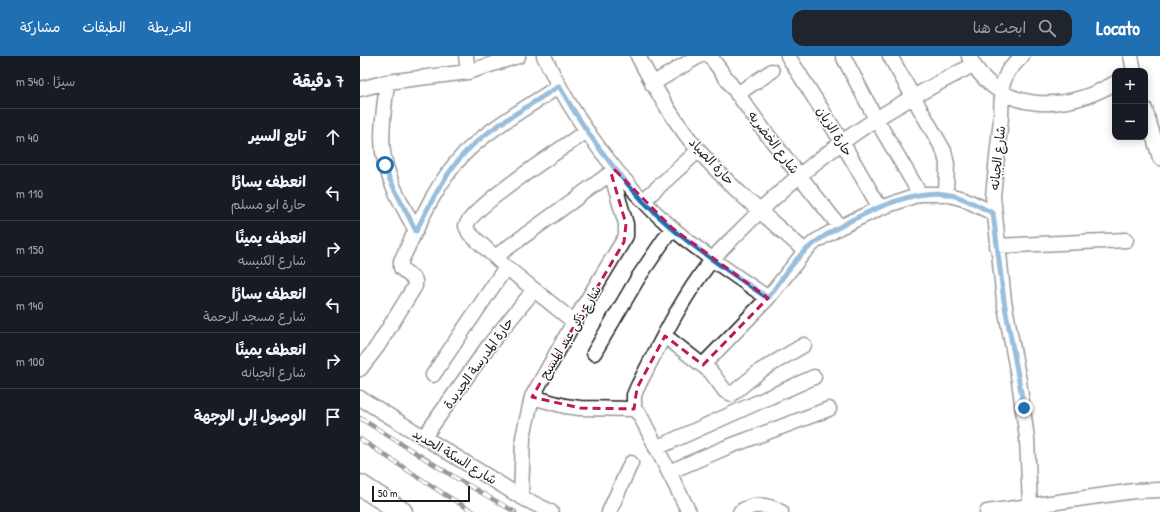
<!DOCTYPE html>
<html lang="ar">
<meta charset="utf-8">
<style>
:root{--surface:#171b24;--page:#20242c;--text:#f1f3f6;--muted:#9ea1a6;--line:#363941;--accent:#1f6fb2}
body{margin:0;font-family:"Patrick Hand","Playpen Sans Arabic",sans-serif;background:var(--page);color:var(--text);direction:rtl}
.controls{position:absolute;right:12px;top:12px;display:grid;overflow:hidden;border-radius:8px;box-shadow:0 2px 10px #0003}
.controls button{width:36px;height:36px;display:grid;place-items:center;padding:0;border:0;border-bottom:1px solid var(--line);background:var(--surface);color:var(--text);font:20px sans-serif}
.scale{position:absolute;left:12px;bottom:10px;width:98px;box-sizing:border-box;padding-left:4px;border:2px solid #1c1c1c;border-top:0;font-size:11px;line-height:14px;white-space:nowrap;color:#1c1c1c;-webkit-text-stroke:3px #fff;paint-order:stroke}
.stop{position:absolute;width:12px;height:12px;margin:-9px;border:3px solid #1f6fb2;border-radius:50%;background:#fff}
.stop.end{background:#1f6fb2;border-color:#fff;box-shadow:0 1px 4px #0008}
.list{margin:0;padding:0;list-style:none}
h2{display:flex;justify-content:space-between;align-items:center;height:52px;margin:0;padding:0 16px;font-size:17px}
h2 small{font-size:13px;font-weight:400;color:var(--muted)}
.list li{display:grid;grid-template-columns:26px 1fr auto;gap:12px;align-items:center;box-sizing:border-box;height:56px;padding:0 16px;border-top:1px solid var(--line)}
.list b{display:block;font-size:15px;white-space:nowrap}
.list p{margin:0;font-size:13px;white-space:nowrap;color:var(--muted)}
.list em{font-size:13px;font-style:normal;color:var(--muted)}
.icon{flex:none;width:22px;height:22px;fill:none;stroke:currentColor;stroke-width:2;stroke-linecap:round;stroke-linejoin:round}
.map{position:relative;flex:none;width:800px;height:456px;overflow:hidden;direction:ltr}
header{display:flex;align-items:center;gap:24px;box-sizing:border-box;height:56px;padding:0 20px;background:var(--accent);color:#fff}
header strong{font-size:19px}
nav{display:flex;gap:22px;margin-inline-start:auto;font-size:14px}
.search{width:280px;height:36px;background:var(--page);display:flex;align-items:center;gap:10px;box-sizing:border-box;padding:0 14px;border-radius:12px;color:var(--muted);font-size:15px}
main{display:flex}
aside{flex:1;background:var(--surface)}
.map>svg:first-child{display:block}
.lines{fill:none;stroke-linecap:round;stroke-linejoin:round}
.street-casing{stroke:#1c1c1c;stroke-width:17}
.secondary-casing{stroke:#1c1c1c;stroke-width:23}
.street{stroke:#fff;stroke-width:14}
.secondary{stroke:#fff;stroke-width:20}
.rail-casing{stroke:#1c1c1c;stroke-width:4.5}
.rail{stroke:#fff;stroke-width:3;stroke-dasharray:9;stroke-linecap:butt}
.route{stroke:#1f6fb2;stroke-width:5}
.marked{fill:none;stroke:#c2185b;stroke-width:3;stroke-dasharray:8 5;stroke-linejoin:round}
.labels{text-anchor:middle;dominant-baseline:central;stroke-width:3;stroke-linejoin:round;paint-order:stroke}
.street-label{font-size:13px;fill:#1c1c1c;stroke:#fff}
</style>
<header>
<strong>Locato</strong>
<div class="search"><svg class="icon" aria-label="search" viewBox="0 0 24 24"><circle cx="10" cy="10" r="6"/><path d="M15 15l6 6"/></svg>ابحث هنا</div>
<nav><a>الخريطة</a><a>الطبقات</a><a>مشاركة</a></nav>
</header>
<main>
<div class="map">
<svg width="800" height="456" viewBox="0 0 800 456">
<rect width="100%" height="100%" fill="#fff"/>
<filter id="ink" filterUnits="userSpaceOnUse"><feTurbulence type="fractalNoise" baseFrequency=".025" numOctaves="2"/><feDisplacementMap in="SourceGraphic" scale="8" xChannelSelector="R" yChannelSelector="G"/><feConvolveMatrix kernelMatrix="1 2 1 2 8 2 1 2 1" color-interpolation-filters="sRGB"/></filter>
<g filter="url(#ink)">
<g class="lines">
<!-- street casing -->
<g class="street-casing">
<path id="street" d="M106,0l2,16
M184,0c29,63 76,127 128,172 30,26 64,48 96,70
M278,0c17,33 36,66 61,95 31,36 70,68 106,100
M350,0l56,77 74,94
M428,0l54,86 38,66
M483,0l33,63 44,75
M530,0l54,95 3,13 -1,30
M662,0l-14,15 -6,14 -1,33 -8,78 11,105 15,80 8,57 3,67
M771,0l3,15
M609,1c31,58 96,55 146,26
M27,26c-2,22 -7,47 -4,70 4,28 20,54 33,79
M292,28l47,-28
M0,33l27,-7 81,-10 50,-16
M377,38l35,-23
M785,53l15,49
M284,144l55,-50
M637,190l129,-6
M135,201l120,-87
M214,266l-68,-55 -37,-34 -3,-7c5,-19 101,-81 121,-95
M305,280l46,36 14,19 7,3 28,-23 44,-26
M234,297l44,-75 34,-50
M343,309l65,-67 37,-47 11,-10 24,-14 40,-19 40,-14h26l18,5 29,14
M0,313l17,-22 38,-61v-6l-14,-12v-7c17,-35 34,-76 61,-105 27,-28 65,-48 97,-70
M73,319l73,-108
M172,341l33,9 15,2 54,1
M0,342l161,99 30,15
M274,353v-14l3,-7c22,-43 44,-89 74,-127 10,-12 21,-22 32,-33 40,-41 85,-78 133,-109 31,-20 64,-37 97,-54
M274,353l6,6 49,97
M64,381l66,-93 44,-54
M296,392l158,-71
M309,416l56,-24 104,-39
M161,441l2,-60 9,-40 42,-75 52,-86v-12l-15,-51
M249,456l22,-49
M380,456c13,-9 27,-8 41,0
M627,456l147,-21 26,-1"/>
</g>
<!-- secondary casing -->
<g class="secondary-casing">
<path id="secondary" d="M0,429l42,27"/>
</g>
<!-- street -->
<use href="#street" class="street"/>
<!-- secondary -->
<use href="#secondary" class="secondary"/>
<!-- rail casing -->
<g class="rail-casing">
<path id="rail" d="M0,362l96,60 59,34
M0,383l87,57 27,16"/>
</g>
<!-- rail -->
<use href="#rail" class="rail"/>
</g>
</g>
<g class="lines" filter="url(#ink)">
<!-- route -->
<path class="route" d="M25,109l4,13 27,53c13,-25 26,-51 44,-73 24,-28 68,-51 99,-72 30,52 67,103 113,142 30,26 64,48 96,70 12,-16 23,-35 38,-48 28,-25 102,-62 139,-56 17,2 33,12 48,19l11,88 20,107"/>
</g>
<!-- marked area -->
<path d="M0 0H800V456H0ZM255,114l57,58 96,70 -65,67 -38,-29 -28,52 -3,21 -54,-1 -48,-11 92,-155 2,-18 -15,-51z" fill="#fff" fill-opacity=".55" fill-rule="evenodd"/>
<path class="marked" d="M255,114l57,58 96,70 -65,67 -38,-29 -28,52 -3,21 -54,-1 -48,-11 92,-155 2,-18 -15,-51z"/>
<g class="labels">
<!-- street labels -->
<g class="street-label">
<text transform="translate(475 75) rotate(58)">حارة الزيان</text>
<text transform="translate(414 86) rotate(53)">شارع الخضريه</text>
<text transform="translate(637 102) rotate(-84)">شارع الجبانه</text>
<text transform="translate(352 105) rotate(47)">حارة الصياد</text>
<text transform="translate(210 276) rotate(-59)">شارع ذكى عبد المسيح</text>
<text transform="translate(118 307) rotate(-54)">حارة المدرسة الجديدة</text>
<text transform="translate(95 400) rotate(31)">شارع السكة الحديد</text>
</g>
</g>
</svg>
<div class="controls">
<button>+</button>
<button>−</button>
</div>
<div class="scale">50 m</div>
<div class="stop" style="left:25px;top:109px"></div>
<div class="stop end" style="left:664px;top:352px"></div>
</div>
<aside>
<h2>7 دقيقة<small>سيرًا · 540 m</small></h2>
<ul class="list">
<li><svg class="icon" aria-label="ahead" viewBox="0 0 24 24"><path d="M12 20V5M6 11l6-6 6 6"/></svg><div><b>تابع السير</b></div><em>40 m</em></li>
<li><svg class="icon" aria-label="left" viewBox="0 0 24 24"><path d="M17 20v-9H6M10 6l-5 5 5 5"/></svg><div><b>انعطف يسارًا</b><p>حارة ابو مسلم</p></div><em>110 m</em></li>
<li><svg class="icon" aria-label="right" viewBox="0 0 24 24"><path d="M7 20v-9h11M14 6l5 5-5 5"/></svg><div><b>انعطف يمينًا</b><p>شارع الكنيسه</p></div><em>150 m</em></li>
<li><svg class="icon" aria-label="left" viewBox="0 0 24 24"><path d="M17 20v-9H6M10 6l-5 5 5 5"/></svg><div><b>انعطف يسارًا</b><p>شارع مسجد الرحمة</p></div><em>140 m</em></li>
<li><svg class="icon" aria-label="right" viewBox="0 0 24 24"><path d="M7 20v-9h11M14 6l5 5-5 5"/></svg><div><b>انعطف يمينًا</b><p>شارع الجبانه</p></div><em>100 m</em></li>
<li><svg class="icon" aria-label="arrive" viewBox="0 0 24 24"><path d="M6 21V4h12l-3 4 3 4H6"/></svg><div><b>الوصول إلى الوجهة</b></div></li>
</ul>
</aside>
</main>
